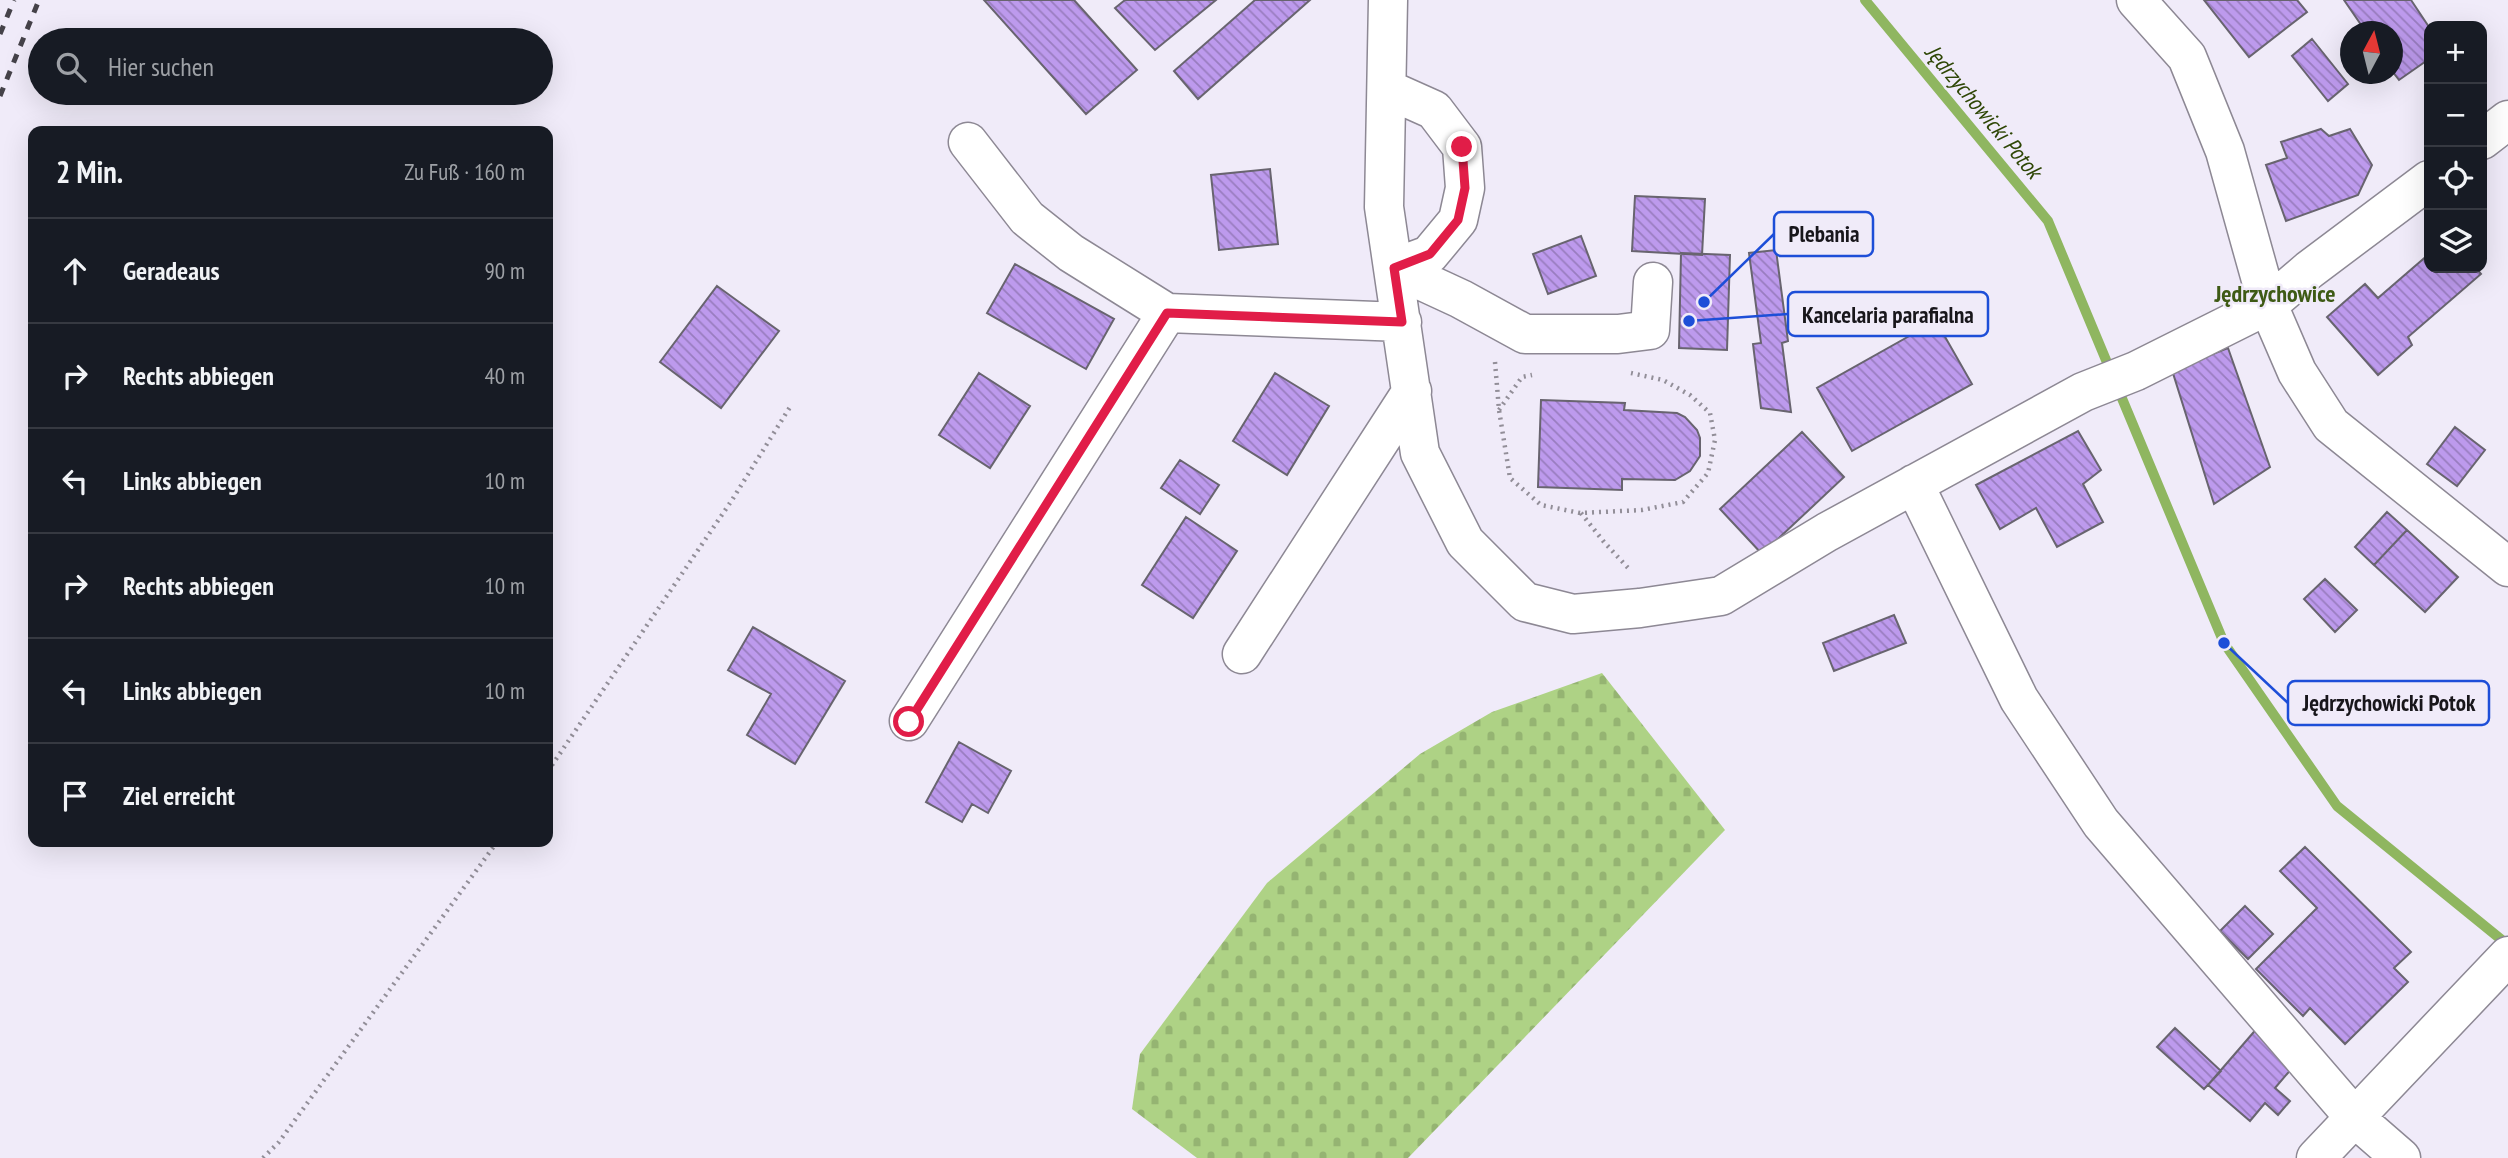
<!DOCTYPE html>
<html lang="de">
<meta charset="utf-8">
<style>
:root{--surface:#171b24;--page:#20242c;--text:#f1f3f6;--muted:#9ea1a6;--line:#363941}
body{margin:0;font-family:"PT Sans Narrow",sans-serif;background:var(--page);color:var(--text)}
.controls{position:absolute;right:21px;top:21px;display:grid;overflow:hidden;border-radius:14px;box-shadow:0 7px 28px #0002}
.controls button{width:63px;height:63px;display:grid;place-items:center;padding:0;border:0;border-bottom:2px solid var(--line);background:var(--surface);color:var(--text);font:35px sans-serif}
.compass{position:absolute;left:2340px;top:21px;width:63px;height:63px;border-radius:50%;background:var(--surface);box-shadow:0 7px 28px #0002;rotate:7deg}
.stop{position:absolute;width:21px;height:21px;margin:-16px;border:5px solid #e11d48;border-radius:50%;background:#fff}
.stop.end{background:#e11d48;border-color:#fff;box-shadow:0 2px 7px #0008}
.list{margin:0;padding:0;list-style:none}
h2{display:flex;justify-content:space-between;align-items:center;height:91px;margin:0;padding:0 28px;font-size:30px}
h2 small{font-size:23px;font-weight:400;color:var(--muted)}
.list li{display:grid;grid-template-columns:46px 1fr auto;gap:21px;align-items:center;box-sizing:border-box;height:105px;padding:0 28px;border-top:2px solid var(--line)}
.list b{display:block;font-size:26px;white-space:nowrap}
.list em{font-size:23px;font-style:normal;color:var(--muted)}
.icon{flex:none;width:38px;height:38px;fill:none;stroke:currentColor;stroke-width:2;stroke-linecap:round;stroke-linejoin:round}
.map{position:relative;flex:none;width:2508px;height:1158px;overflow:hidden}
.search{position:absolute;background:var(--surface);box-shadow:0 7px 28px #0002;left:28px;top:28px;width:525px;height:77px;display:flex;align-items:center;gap:18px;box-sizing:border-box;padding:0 24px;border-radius:38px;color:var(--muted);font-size:26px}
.panel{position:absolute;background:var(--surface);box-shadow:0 7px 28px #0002;left:28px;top:126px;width:525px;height:721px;border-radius:14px}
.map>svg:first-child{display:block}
.cemetery{fill:url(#cemetery-stones)}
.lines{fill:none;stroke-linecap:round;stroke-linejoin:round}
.stream{stroke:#8fb660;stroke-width:10}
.building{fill:url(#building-back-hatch);stroke:#68646f;stroke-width:2}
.minor-casing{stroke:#8d8894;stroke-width:41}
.path{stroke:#928e98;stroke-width:4.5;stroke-dasharray:2 5;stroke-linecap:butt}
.minor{stroke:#fff;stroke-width:38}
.rail{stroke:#454249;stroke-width:5;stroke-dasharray:9 9;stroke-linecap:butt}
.route{stroke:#e11d48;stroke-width:9}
.labels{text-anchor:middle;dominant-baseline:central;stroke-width:5;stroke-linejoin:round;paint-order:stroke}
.water-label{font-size:23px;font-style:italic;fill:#2e4605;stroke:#f0ebf9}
.quarter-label{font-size:24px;font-weight:bold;fill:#3e5a15;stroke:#f0ebf9}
.leader{fill:none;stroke:#1d4ed8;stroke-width:2.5}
.callout-dot{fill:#1d4ed8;stroke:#f0ebf9;stroke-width:2.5}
.callout{fill:#f0ebf9;stroke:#1d4ed8;stroke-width:2.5}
.callout-label{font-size:23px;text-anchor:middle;font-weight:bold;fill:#18161b}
</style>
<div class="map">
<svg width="2508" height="1158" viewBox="0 0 2508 1158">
<defs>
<pattern id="cemetery-stones" width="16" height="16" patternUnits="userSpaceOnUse" patternTransform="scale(1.75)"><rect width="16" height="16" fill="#aed285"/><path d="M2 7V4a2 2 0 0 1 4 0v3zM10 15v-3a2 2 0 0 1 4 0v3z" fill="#95b472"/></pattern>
<pattern id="building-back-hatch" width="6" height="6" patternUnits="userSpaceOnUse" patternTransform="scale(1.75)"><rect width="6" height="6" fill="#bd9aed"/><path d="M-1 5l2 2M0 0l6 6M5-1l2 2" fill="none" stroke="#997dbf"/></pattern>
</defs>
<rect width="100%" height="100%" fill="#f0ebf9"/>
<!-- cemetery -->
<path class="cemetery" d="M1602,673l123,157 -317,328h-211l-65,-49 8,-55 127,-171 153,-129 72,-42z"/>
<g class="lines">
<!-- stream -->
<path class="stream" d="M1865,0l183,221 176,422 113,163 171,139"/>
</g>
<!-- building -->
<path class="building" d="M984,0h90l63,70 -51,44z
M1125,0h91l-61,50 -40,-42z
M1255,0h55l-112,99 -24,-28z
M2204,0h93l10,12 -58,45z
M2344,0h67l18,27v32l-30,21 -7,-9v-39h-26z
M2312,39l36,45 -20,17 -36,-45z
M2321,129l8,7 21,-7 22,36 -14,30 -72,26 -20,-56 21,-7 -6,-16z
M1270,169l8,75 -59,6 -8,-75z
M1635,196l70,3 -3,56 -70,-4z
M1581,236l15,40 -48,18 -15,-40z
M1776,250l12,91 -6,2 9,69 -30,-4 -8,-64 8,-1 -12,-90z
M1681,253l49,2 -3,95 -48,-2z
M2429,254v14h47l5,6 -73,63 4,8 -34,30 -51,-58 38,-33 13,14z
M1015,264l99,55 -28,50 -99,-56z
M717,286l62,45 -58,77 -61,-46z
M1936,321l36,63 -120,67 -35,-63z
M2228,348l42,119 -56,37 -42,-134z
M979,373l51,33 -40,62 -51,-33z
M1275,373l54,33 -42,69 -54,-34z
M1541,400l84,3 -1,7 53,3 8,4 12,13 3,8v18l-10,15 -15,9 -53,-1v11l-84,-3z
M2455,427l30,23 -28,36 -30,-22z
M2078,431l23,39 -18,14 20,38 -46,25 -21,-39 -36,21 -24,-44z
M1802,432l42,45 -82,77 -42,-45z
M1180,460l39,25 -19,29 -39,-26z
M2387,512l20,18 -33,35 -19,-18z
M1186,517l51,34 -44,67 -51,-33z
M2407,530l51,47 -33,35 -51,-47z
M2325,579l32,31 -22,22 -31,-33z
M1894,615l12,28 -72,28 -11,-28z
M753,627l92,54 -50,83 -48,-29 24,-41 -43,-24z
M959,742l52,29 -23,42 -16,-9 -10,18 -36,-20z
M2305,847l106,105 -17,16 14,14 -63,62 -35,-36 -7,8 -47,-47 61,-61 -37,-37z
M2245,906l28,28 -25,25 -28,-28z
M2259,1026l40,34 -24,28 15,13 -12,14 -13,-12 -15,18 -42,-36z
M2175,1028l46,43 -17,18 -47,-42z"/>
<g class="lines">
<!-- minor casing -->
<g class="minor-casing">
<path id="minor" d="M1388,0l-4,207 36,246 45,89 60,60 48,12 67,-6 81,-12 106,-64 256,-140 53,-21 132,-66 41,-35 120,-90
M2136,0l51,57 38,94 43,154 29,67 34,53 177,142
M1387,89l47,21 28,37 3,41 -7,32 -29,35 -35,13
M2482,140l26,-20
M968,142l59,76 44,35 96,60 235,9
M1394,268l67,31 64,35h93l32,-4 3,-48
M1914,484l105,215 82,124 254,295 46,40
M1242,654l170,-263
M909,721l258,-408
M2316,1158l192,-202"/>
</g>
<!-- path -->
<path class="path" d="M1495,362l4,48 11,68 31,27 39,8 62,-3 41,-8 25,-29 7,-33 -5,-27 -20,-18 -27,-15 -32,-7
M1499,410l23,-33 10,-2
M1581,513l23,29 26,28
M548,771l184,-271 58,-93
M263,1158l16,-16 218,-300"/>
<!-- minor -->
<use href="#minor" class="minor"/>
<!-- rail -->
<path class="rail" d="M0,34l14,-34
M0,96l39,-96"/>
</g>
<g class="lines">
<!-- route -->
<path class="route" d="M909,722l258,-409 235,9 -8,-54 36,-14 28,-34 7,-32 -3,-41"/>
</g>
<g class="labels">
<!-- water labels -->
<g class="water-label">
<text transform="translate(1984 111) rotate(50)">Jędrzychowicki Potok</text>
</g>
<!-- quarter labels -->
<g class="quarter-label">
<text x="2275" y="293">Jędrzychowice</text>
</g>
</g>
<!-- callouts -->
<path class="leader" d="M1704 302L1774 234M1689 321L1788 314M2224 643L2288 703"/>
<g class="callout-dot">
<circle cx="1704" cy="302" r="7"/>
<circle cx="1689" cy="321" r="7"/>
<circle cx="2224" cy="643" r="7"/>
</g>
<g class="callout">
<rect x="1774" y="212" width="99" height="44" rx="7"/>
<rect x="1788" y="292" width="200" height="44" rx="7"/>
<rect x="2288" y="681" width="201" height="44" rx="7"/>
</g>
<g class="callout-label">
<text x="1824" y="242">Plebania</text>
<text x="1888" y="323">Kancelaria parafialna</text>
<text x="2389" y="711">Jędrzychowicki Potok</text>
</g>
</svg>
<div class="controls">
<button>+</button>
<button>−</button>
<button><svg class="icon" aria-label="locate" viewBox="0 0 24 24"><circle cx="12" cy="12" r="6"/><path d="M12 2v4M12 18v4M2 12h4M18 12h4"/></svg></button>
<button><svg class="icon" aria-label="layers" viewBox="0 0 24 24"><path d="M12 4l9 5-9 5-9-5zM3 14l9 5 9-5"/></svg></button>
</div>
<svg class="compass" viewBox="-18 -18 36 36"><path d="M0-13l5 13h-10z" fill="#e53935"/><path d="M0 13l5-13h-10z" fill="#9ea1a6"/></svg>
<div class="stop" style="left:909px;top:722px"></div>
<div class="stop end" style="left:1462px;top:147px"></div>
<div class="search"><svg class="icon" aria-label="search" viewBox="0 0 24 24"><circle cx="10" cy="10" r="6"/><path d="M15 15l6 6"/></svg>Hier suchen</div>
<section class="panel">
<h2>2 Min.<small>Zu Fuß · 160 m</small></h2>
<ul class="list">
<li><svg class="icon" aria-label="ahead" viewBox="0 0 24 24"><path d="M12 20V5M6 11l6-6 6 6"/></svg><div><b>Geradeaus</b></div><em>90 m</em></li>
<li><svg class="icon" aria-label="right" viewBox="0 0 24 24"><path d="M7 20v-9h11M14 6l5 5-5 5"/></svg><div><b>Rechts abbiegen</b></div><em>40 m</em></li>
<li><svg class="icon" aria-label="left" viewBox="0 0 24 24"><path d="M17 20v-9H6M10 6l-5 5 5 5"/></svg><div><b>Links abbiegen</b></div><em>10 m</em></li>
<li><svg class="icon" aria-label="right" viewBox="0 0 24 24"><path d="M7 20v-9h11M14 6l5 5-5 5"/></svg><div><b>Rechts abbiegen</b></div><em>10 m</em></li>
<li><svg class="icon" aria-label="left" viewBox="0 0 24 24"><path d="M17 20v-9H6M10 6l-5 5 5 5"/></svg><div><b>Links abbiegen</b></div><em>10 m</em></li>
<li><svg class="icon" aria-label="arrive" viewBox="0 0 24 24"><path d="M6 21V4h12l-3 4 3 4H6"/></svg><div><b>Ziel erreicht</b></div></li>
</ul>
</section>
</div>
